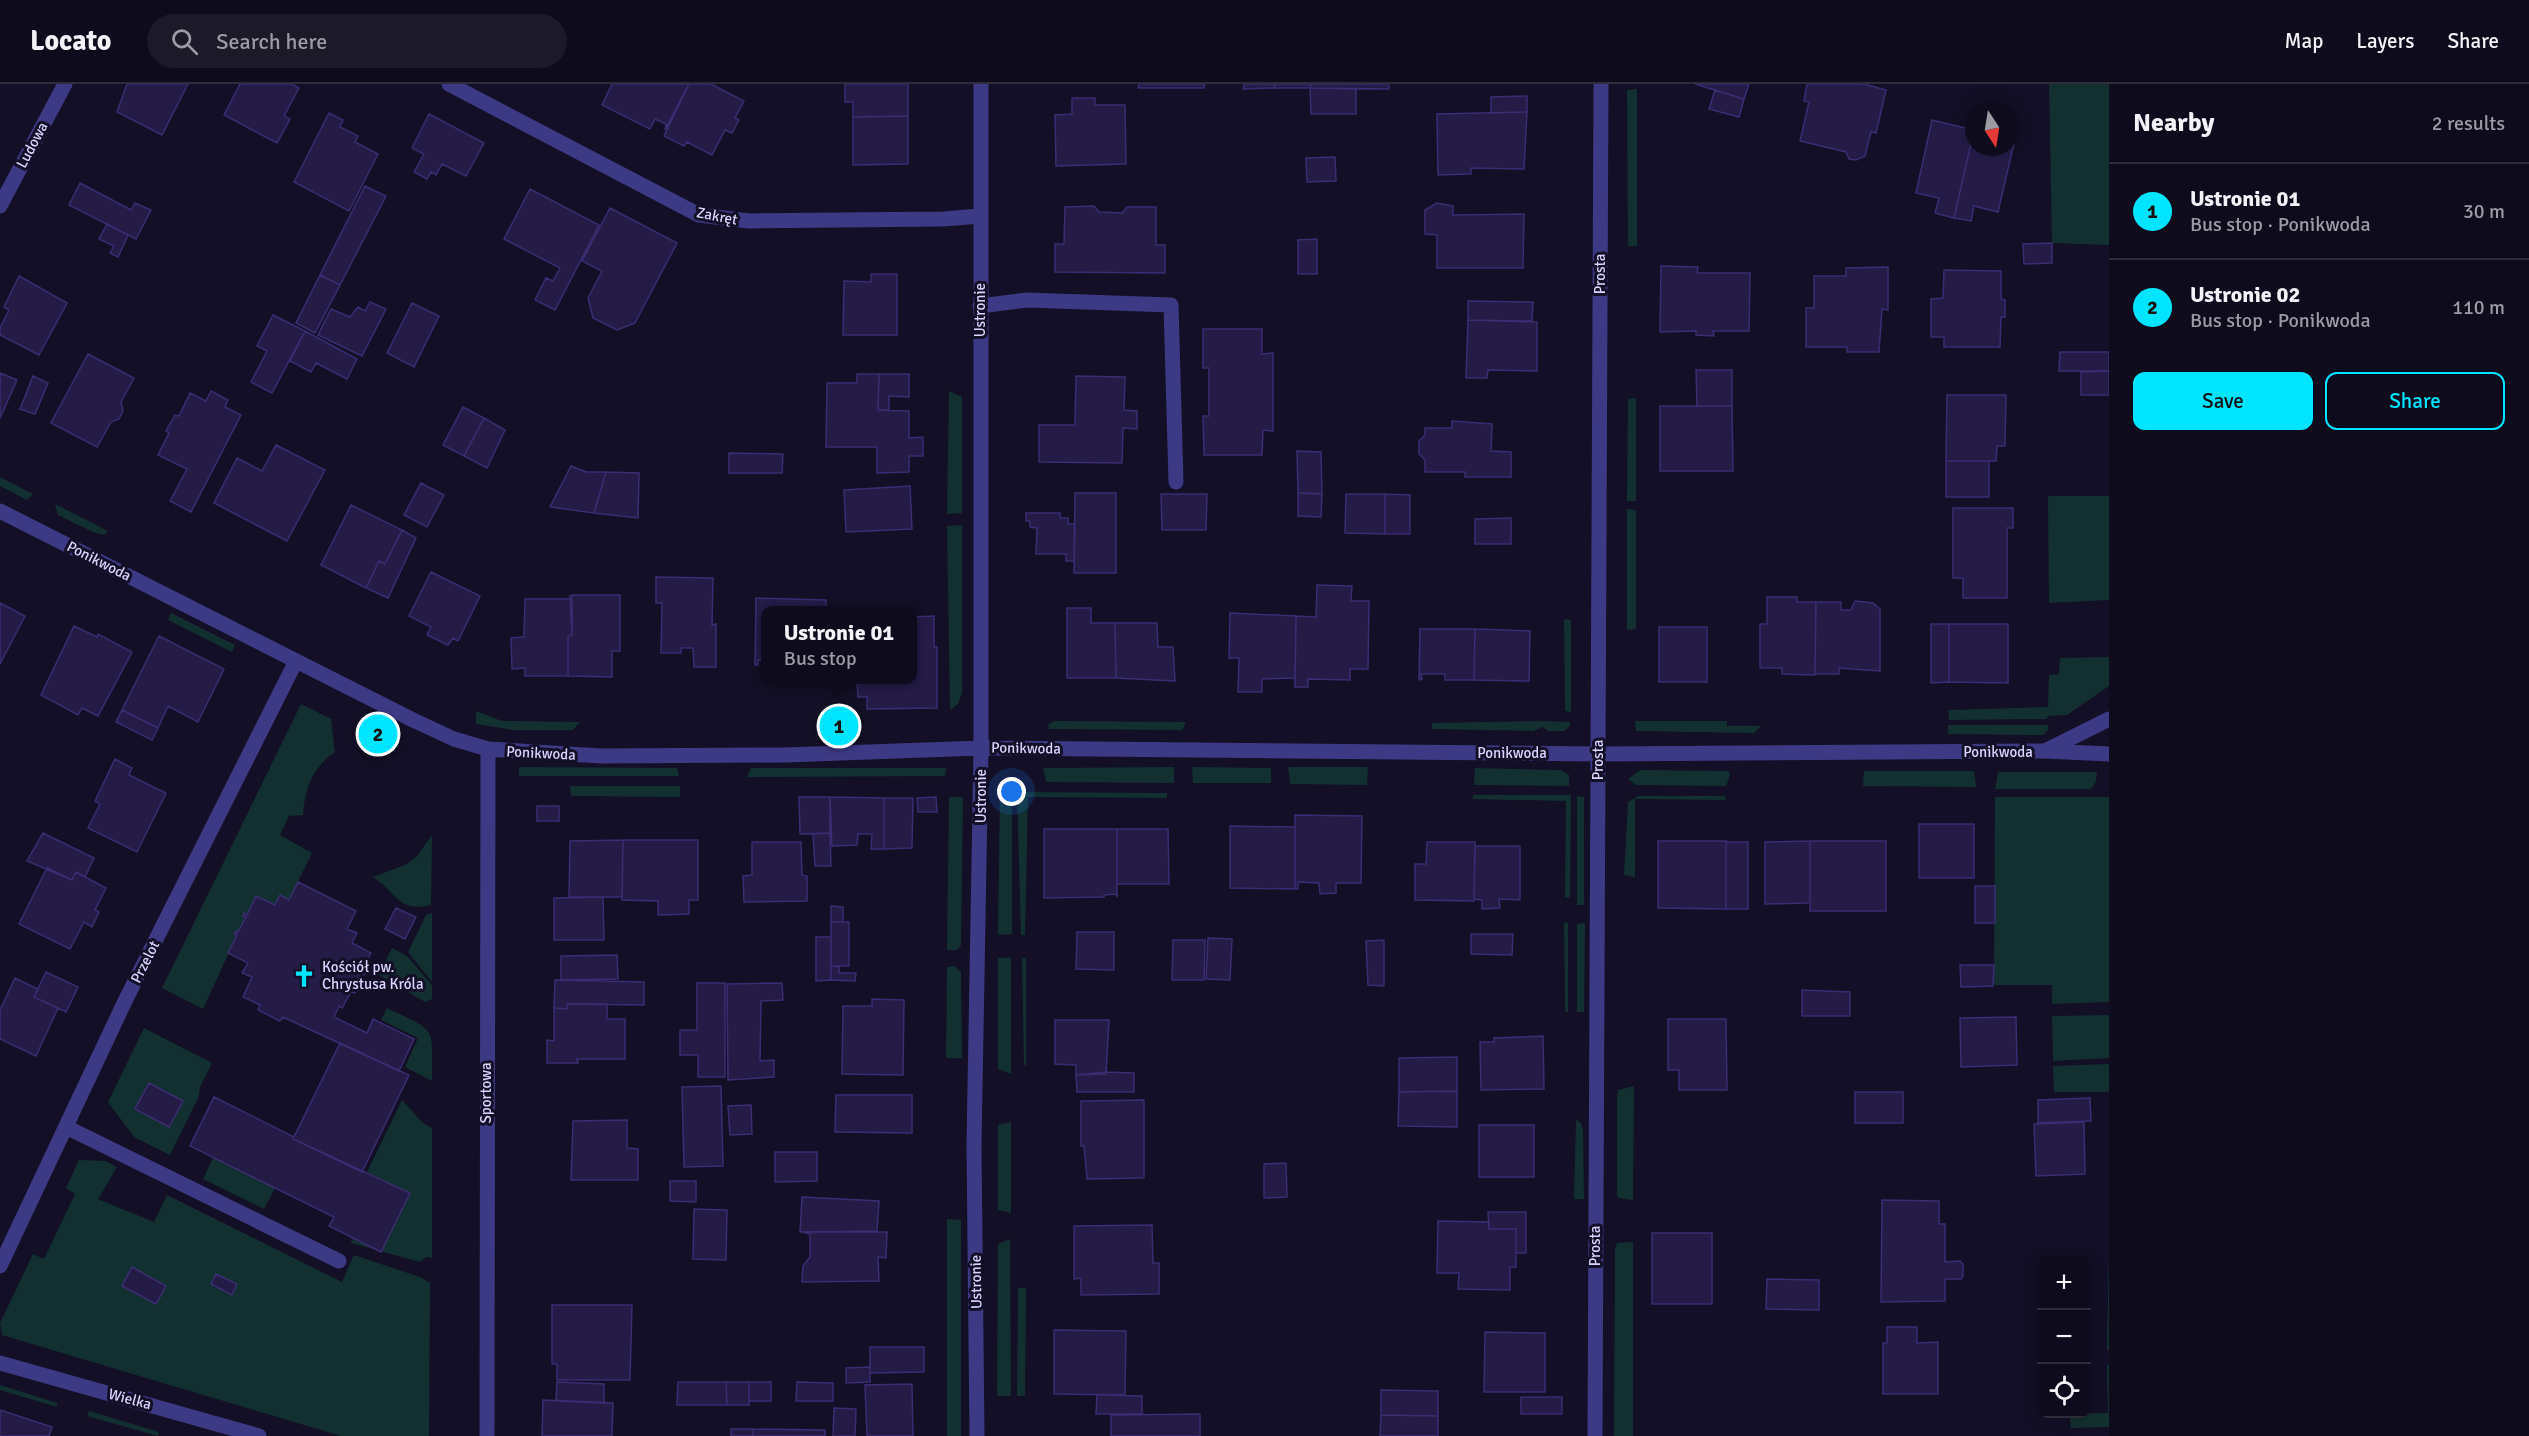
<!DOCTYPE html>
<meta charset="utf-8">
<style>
:root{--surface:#0e0b1c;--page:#1c1929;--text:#f1f3f6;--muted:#9b9ba3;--line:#2e2b3b;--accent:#00e5ff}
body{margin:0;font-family:Signika,sans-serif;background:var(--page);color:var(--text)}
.controls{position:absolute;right:18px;bottom:18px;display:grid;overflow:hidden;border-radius:12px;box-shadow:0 3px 15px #0003}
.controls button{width:54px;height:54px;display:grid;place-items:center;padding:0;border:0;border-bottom:2px solid var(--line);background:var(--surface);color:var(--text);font:30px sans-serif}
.compass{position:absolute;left:1965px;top:18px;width:54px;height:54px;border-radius:50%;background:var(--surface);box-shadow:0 3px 15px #0003;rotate:168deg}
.you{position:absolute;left:1012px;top:708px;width:21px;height:21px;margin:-15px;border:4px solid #fff;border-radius:50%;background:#1a73e8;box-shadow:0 0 0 9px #1a73e833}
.badge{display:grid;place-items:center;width:39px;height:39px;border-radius:50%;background:var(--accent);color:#111;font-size:20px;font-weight:700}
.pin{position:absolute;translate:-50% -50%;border:3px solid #fff;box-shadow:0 2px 6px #0006}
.popup{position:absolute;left:761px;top:522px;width:156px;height:78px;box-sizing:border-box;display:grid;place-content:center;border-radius:12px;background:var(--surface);filter:drop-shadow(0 2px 4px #0005);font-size:20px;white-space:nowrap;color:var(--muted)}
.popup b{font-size:22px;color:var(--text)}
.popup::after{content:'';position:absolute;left:50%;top:100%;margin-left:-12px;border:12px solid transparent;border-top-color:var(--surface)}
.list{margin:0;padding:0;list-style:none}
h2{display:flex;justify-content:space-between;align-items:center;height:78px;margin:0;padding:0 24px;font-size:26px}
h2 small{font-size:20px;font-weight:400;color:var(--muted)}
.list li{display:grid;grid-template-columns:39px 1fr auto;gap:18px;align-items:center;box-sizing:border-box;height:96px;padding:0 24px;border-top:2px solid var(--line)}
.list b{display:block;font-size:22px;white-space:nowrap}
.list p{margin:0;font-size:20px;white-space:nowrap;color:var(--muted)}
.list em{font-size:20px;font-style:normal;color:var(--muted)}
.actions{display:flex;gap:12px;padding:18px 24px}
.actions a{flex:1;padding:14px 0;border:2px solid var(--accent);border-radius:12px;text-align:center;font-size:21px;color:var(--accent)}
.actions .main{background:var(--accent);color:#111}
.icon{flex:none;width:33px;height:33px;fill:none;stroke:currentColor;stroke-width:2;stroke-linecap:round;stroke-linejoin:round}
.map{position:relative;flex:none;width:2109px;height:1352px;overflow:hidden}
header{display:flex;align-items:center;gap:36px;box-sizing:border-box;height:84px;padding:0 30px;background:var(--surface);border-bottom:2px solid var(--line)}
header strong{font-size:28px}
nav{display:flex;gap:33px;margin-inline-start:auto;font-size:21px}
.search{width:420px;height:54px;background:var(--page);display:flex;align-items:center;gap:15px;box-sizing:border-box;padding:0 21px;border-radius:33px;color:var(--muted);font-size:22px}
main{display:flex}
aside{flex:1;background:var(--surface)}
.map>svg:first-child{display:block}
.green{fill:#12302f}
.building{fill:#241b47;stroke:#3b2d73;stroke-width:1.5}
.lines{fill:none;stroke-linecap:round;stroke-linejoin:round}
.service{stroke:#3d3a85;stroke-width:15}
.minor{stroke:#3d3a85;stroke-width:15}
.tertiary{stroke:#3d3a85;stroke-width:15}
.labels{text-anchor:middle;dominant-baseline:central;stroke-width:6;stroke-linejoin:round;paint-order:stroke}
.street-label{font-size:15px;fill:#d9d4ff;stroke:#130f26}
.poi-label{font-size:15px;fill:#d9d4ff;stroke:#130f26;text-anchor:start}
</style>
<header>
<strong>Locato</strong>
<div class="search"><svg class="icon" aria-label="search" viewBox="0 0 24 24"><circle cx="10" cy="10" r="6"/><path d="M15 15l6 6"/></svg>Search here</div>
<nav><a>Map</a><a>Layers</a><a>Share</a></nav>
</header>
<main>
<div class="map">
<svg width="2109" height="1352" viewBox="0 0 2109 1352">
<rect width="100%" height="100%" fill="#130f26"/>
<!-- green -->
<path class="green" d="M2049,0h60v161l-57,-2z
M1637,5v157h-9l-1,-156z
M949,307l13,6v116l-15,1z
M1636,314v103h-9l1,-102z
M0,393l33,17 -6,6 -27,-14z
M2048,412h61v104l-60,3z
M55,420l53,27 -4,4 -11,-3 -35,-17z
M1627,425l9,1v119l-9,1z
M962,441v168l-4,11 -8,6 -3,-184z
M171,529l64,32 -3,7 -64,-32z
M1564,535l7,1v92l-6,-1z
M2109,573v29l-42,29 -19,1 -2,3 -97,1 -1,-10 100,-3 1,-32 10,-1 1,-16z
M301,620l30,15 4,33c-23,16 -30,36 -32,63l-14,1 -9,19 32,18 -23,47 -9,-4 -5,9 -19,-9 -9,19 -3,-1 2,3 -8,15 -4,1 3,2 -34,74 -41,-21z
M476,627l26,10 78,1 -7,8h-60l-37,-6z
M1054,637l132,1 -4,8 -133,-1 -1,-4z
M1542,637l28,1v4l-6,5h-16l-5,-4 -10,4 -101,-2v-6z
M1635,637h92v5h34l-7,7 -118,-2z
M1948,641h99l2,4 -6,6 -95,-1z
M519,683l158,1 2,8h-160z
M1174,683v16l-128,-1 -3,-14z
M1192,683l79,1v15h-78z
M1288,683h80l-1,18 -77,-1z
M751,684h195l-1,8 -198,1z
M1475,684l85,2 9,5v11l-95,-1z
M1640,686l88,1 2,4 -4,11 -90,-1 -8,-6z
M1864,687h110l2,16 -113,-1z
M1998,688h99l-1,9 -5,8h-96z
M570,702h110v11l-109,-1z
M1000,707h12v143l-14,1z
M1017,708l150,1v5l-139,-1 -3,138h-4z
M1473,711h98l-1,102 -5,1 1,-97 -93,-2z
M1577,712l7,1v108h-7z
M1638,712h87l1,4 -91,-1v78l-11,-2 4,-73z
M949,713h14l-2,148 -4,5h-10z
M1995,713h114v205l-57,2v-19h-58z
M432,751l-1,70c-34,8 -34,-13 -58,-28l32,-12 12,-9z
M432,829v69l-24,-30 18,-37z
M1564,838l4,1v89h-3z
M1585,839l-1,89h-7v-88z
M392,864l15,8 25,29v14l-7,3 -46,-27z
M1011,873v117l-13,-5v-111z
M1022,874h4v107h-2z
M954,882l7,6 1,86h-16l1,-91z
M387,924c51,25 45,16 45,73l-27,-14 13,-29 -37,-18z
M2109,931v43l-56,3 -1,-45z
M144,944l68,35 -12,24 -1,9 -29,59 -36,-18 -26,-35z
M2109,980v28h-55l-1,-26z
M1634,1002l-1,114 -15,-2 -1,-3v-101l1,-4z
M402,1016l21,23 9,5v130l-6,-1 -6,5 -69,-19 1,-5 29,13 29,-57 -43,-22z
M1576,1035l5,4 2,6 1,70h-10z
M1011,1038v91l-13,-3v-85z
M213,1074l62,30 -11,21 -61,-30z
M79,1076l27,1 11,6 -19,32 56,23 13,-27 175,87 12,-27 66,22 10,6 -1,153h-88l-339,-101 -2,-12 33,-69 11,5 31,-65 -9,-6z
M947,1135l14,1v216h-14z
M1010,1155l1,157h-14l1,-152z
M1633,1158v194h-19l1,-187 2,-6z
M2109,1161v105h-2z
M1018,1204h8l-1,108h-8z
M2107,1281h2v62l-38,1 -2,-14 39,-1z
M0,1301l57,18v4l-57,-17z
M89,1327l70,21 -1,4 -71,-20z"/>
<!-- building -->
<path class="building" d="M127,0h61l-26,51 -45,-23z
M240,0h52l7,4 -15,28 6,3 -13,24 -53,-28z
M612,0h77l-24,46 1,-6 -11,-5 -5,10 -48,-24z
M689,0h22l33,17 -9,17 4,2 -7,13 -7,-3 -13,25 -25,-13 -3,4 -20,-10z
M845,0h63v32l-55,1v-15h-8z
M1139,0h66l-1,4h-66z
M1244,0h31l-1,4 -31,1z
M1275,0h36l-1,4h-36z
M1311,0h78v5l-79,-1z
M1695,0h54l-5,15z
M1807,0h57l22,6 -10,43 -5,-1 -6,24 -9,4 -7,-1 -3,-7 -46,-11 9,-39 -5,-1z
M1310,4l46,1v25h-45z
M1715,6l29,9 -5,18 -30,-8z
M1527,12v16l-36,1v-16z
M1072,14h23v7h30l1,59 -70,2 -1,-51 17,-1z
M1527,28l-3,57 -53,-1v6l-33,1 -1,-61z
M329,29l14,7 -3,7 18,9 -3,6 23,12 -29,57 -55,-29z
M429,30l55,29 -18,33 -24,-12 -6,11 -5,-3 -4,7 -13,-7 10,-18 -12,-6z
M908,32v48l-55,1v-48z
M1932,36l42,10 -20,88 -19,-5 4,-15 -23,-5z
M1974,46v17h36v-9l5,1 -17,73 -24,-6 -3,15 -17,-3z
M1335,73l1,24 -29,1 -1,-24z
M80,99l51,27 4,-7 16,7 -15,29 -67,-34z
M365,102l21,10 -46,89 -20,-10z
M530,105l69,36 -44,85 -20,-10 11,-22 7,3 7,-13 -56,-29z
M1437,119l16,3v9l71,-1 -1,54h-86v-33l-12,-1v-24z
M1094,122l5,6 23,1 5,-6h29v38h9v28l-110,-1v-28h9l1,-37z
M610,124l67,35 -42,80 -18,7 -24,-12 -5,-20 14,-27 -20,-10z
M107,140l21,11 -10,22 -8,-4 4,-7 -15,-7z
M1317,155v35h-19v-34z
M2052,159v20l-28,1 -1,-20z
M1661,182l37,1 -1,6h53l-1,58h-36l1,5 -18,-1v-4l-36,1z
M1888,183v43l-6,-1 -3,43h-32v-5h-41v-39h8v-32h32v-8z
M1944,186l57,1v28l4,1v17h-4l-1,30h-56v-10h-13v-38l12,-1z
M871,190h26v61h-54l1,-54 27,1z
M320,191l20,10 -25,48 -19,-10z
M19,192l48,27 -28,52 -39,-20v-7l9,-18 -5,-3z
M1468,217l65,1 -1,19 -64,-1z
M370,218l16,7 -24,47 -44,-21 13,-26 19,8 8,-10 7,4z
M412,219l27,13 -25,51 -27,-14z
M273,231l32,16 -33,62 -21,-11 16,-31 -10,-5z
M1468,236l69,2v49l-49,-1 -1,8h-21z
M1203,245h59v25l11,-1v78l-10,-1 -1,25h-58l-1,-39h6v-48h-6z
M305,247l52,28 -10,20 -31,-16 -5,9 -21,-11z
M2060,268h49v19h-50z
M88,270l46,24 -13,24 2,9 -4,8 -8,3 -14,25 -46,-24z
M1696,286h36v36h-35z
M2109,287v24h-28v-23z
M0,289l17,7 -17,38z
M857,290h22l-1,36 31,1v27l14,-1v19h-14v16l-32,1v-26h-51l1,-64h30z
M879,290h30v23l-20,-1v14h-11z
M33,292l15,7 -13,31 -15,-5z
M1076,292l49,1 -1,33 13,1v18l-14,-1 -1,35 -83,-1v-37h36z
M211,307l17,9 -3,7 16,8 -50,97 -21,-11 17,-32 -29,-14 11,-22 -3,-2 9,-16 4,1 11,-23 16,8z
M1947,311h59l-1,51h-8l-1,15h-50z
M1660,322h72l1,65h-73z
M463,323l21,11 -20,38 -21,-11z
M484,334l21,12 -18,38 -23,-12z
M1452,337l40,3 -1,27 20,1v25h-46v-5h-40v-12l-6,-6v-13l6,-6v-7h27z
M276,361l49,25 -38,71 -73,-38 23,-45 25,13z
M1297,367l24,1 1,42 -24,-1z
M729,369l54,1 -1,19h-53z
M1946,377h43v36h-43z
M571,382l15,6h20l-12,41 -44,-6z
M606,388l33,1 -1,45 -44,-5z
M421,399l23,12 -17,32 -23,-12z
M910,402l2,43 -66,3 -2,-42z
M1075,409h41v80h-42z
M1298,409l24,1 -1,23 -23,-1z
M1161,410h46l-1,36h-44z
M1346,410h39v40l-40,-1z
M1385,410l25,1v39h-25z
M351,421l51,25 -17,34 -6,-3 -13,27 -45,-23z
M1953,424h60v20h-6v70h-44v-20h-10z
M1026,429h34v5h8v6h7l-1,37h-8v-7h-30l1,-26 -7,-1v-6h-4z
M1511,434v26h-36v-25z
M402,446l14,8 -28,60 -22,-10 13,-27 6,3z
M431,488l49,24 -22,45 -5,-3 -5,7 -21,-10 4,-8 -22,-11z
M656,493l57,1 -1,47 4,-1v43h-22l-1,-19h-12v5h-20l1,-50h-6z
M1317,501l35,1 -1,15h18l-1,68h-18v11l-42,-1v8h-13l1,-71 20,1z
M570,511l2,40 -4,1v40h-43v-8l-13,1 -1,-31 13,-1 1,-38h45z
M572,511h48v56h-8v26l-44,-1v-40l4,-1z
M1767,513h30v5h19l-1,73 -33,-1v-6h-22v-44h7z
M756,514l70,2v10h-60v50h-8v5h-3z
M1855,517l18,2 7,6v62l-41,-3v6h-24l1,-72h25v8h10z
M0,519l25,13 -25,48z
M1067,524h24v15h24l1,55h-49z
M1230,529l66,3 -1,62 -33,1v13h-24l1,-34h-10z
M934,532v31h3v61l-70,1v-12h-9l-1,-17h55v-63z
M1115,539h42l1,24h15l2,34 -59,-3z
M1931,540h18v58l-18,1z
M1949,540h59v59l-59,-1z
M74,542l23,11 1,-3 34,18 -34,64 -16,-8 -4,7 -37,-20z
M1659,543h48v55h-48z
M1420,545h55l-1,51h-29v-6h-24l1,5 -3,1z
M1475,545l55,2 -1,50 -55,-1z
M159,552l65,33 -26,53 -30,-16 -10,22 -36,-18z
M122,626l36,18 -6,12 -36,-18z
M115,675l17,9 -3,7 37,18 -29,59 -49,-24 12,-24 -5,-3z
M799,713h31v36l-30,1z
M830,713l54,1v51h-13l1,-15h-14l-1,11 -25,1z
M936,713l1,15h-19l-1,-14z
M884,714h29l-1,50 -28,1z
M537,722h22v15h-22z
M1295,731l67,1 -1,67h-25v10l-16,1 -1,-11 -21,-1v7h-3z
M1919,740h55v54h-55z
M1230,742l65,1v62l-65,-1z
M1044,745h73v68l-1,-3 -12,1v2l-60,1z
M1117,745h51l1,55h-52z
M43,749l51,25 -9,19 -9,-5 -4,8 -45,-19z
M830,749l1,33h-16l-2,-32z
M623,756l-1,57h-53l1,-56z
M623,756h75v60h-9v14l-31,1v-14l-36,-1z
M1658,757h68v68l-68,-1z
M1810,757h76v70h-76z
M1810,757v62l-45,1v-62z
M752,758h49l1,33 5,1v25l-63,1 -1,-26 9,-1z
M1427,758h48l-1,59 -59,-1v-36h11z
M1726,758h22v67h-22z
M1475,762h45v54l-21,-1 1,9 -18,1v-9l-8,-1z
M47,784l25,12 4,-8 30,16 -11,22 4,2 -7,15 -8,-5 -14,27 -51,-25z
M298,798l58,29 -9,18 10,4 -5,10 19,10 -10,18 4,2 -1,2 -3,-2 -9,16 4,2 -1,2 -4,-1 -9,16 -3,-2 -5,11 33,16 6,-14 41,20 -15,32 -116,-54 -3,4 -22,-11 2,-5 -17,-8 9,-20 -10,-4 6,-10 -20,-10 9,-18 -3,-1 2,-3 2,1 8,-15 -3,-1 1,-3 3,2 9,-19 19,9 5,-10 9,5z
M1975,802h20v37h-20z
M603,813l1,43h-50v-42z
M831,822l12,1v15h-12z
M396,824l20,9 -11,22 -20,-10z
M831,838h18v44h-18z
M1077,848h37v38l-38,-1z
M1471,850h42l-1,21 -41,-1z
M816,853h15v43l-15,1z
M1208,854l24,1 -2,41 -24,-1z
M1173,856h32l-1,40h-32z
M1384,856v46l-16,-1 -2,-44z
M617,871l1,24 -57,1v-24z
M1960,881h34l-1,21 -32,1z
M831,882l8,1v6h17l-1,8 -24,-1z
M46,888l32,15 -12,25 -32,-15z
M15,894l23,11 -4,8 24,11 -22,48 -36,-17v-29z
M555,896l89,2v23l-77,-1v5l-13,-1z
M697,899h28v94h-27v-22h-18v-25h17z
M782,899l1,17 -22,1 -1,60 14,-1v17l-46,3 -1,-96z
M1802,906l48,2v24h-48z
M872,915l32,1 -1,75 -61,-1 1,-68h29z
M567,920h40v15h18v40h-48l1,4h-31v-23l7,1v-33l13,1z
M2016,933l1,48 -56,2 -1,-49z
M1668,935h58l1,71h-48v-20h-11z
M1055,936h54l-3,54 -30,1v-10l-21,-1z
M1543,952l1,53 -63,1 -1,-48h14v-4z
M340,959l69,32 -47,97 -69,-33z
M1457,973v34l-58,1v-34z
M1106,988l28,1v19h-57l-1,-17z
M149,999l34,18 -14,26 -34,-18z
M721,1002l2,80 -39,1 -2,-80z
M1457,1007v36l-59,-1 1,-34z
M1855,1008h48v31h-48z
M836,1011h76v38l-77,-1z
M214,1013l80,40 -1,2 117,54 -29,59 -52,-26 5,-9 -144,-71z
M2090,1014l1,23 -53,2v-23z
M1144,1016v78l-57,1 -3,-33h-3v-45z
M751,1021l1,29 -22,1 -2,-29z
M627,1036v28l11,1v31h-67l2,-59z
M2084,1038l1,52 -49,2 -2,-52z
M1479,1041h55v52h-55z
M775,1068h42v29l-42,1z
M1286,1079l1,34 -23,1v-34z
M670,1097h26v21l-26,-1z
M802,1113l77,4 -2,30 -77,1z
M1882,1116l57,1v23h6v38l15,-1 3,3v12l-2,3h-16v22l-64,1z
M694,1125l33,1 -1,50 -33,-1z
M1488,1128h38v41h-10v-24h-27z
M1438,1137l51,1v7h27v38h-6v23l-52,-1 1,-16h-22z
M1152,1141l1,38h6v31l-78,1v-17l-7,1v-53z
M803,1148h84l-1,26 -8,-1 1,24 -77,1 1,-16 7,-9v-23z
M1652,1149h60v71h-60z
M132,1183l34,19 -10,18 -34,-18z
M216,1190l21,10 -5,11 -21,-11z
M1767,1195l52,1v30l-53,-1z
M552,1221h80l-2,75h-73v-16h-5z
M1887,1243h30v16l21,-1v52h-55v-51h4z
M1054,1246l72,1 -1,64 -71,-1z
M1485,1248l60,1v59h-61z
M870,1263h54v25l-54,1z
M870,1283v15l-24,1v-15z
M557,1298l47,2v19l-48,-2z
M678,1298h48l1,23h-50z
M726,1298h23v23h-22z
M749,1298h22v19h-22z
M797,1298l36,1v18h-37z
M912,1300l1,52h-46l-2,-51z
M1381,1306l57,1v25l-57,-1z
M1097,1311l45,1v18h-46z
M1521,1313h41v17h-41z
M543,1316l70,3 -1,33h-70z
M834,1324l22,1 -1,27h-22z
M0,1326l52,17 -3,9h-49z
M1200,1330v22h-89v-21z
M1381,1331l57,1v20h-58z
M731,1345h22v7h-22z
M753,1345l72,1v6h-72z"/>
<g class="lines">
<!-- service -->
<path class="service" d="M980,222l47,-6 144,5 5,177
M66,1043l273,134"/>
<!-- minor -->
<path class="minor" d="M449,0l250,131 50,6 194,-2 37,-3
M0,122l65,-122
M0,427l413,209 41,19 34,10 113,7 184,-1 196,-7 618,6 446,-3 64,3
M0,1182l126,-267 170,-338
M0,1279l259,73
M487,1352l1,-687
M977,1352l-3,-291 7,-397v-664
M1595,1352l6,-1352"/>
<!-- tertiary -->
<path class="tertiary" d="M2045,667l64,-32"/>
</g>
<!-- icons -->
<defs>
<g id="church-bare" transform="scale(1.8)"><path d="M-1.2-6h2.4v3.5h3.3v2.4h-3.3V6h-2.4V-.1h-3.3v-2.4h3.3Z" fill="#00e5ff" stroke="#130f26" stroke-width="2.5" paint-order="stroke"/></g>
</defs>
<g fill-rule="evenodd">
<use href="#church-bare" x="304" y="892"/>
</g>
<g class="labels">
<!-- street labels -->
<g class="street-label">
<text transform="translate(32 61) rotate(-62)">Ludowa</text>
<text transform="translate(717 132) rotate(11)">Zakręt</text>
<text transform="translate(1600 190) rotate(-90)">Prosta</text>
<text transform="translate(980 226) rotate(-90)">Ustronie</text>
<text transform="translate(99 477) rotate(27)">Ponikwoda</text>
<text transform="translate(1026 664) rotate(1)">Ponikwoda</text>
<text x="1998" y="668">Ponikwoda</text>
<text transform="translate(541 669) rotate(3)">Ponikwoda</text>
<text x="1512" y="669">Ponikwoda</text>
<text transform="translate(1598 676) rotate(-90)">Prosta</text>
<text transform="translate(981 712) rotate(-90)">Ustronie</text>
<text transform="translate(145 878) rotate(-63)">Przelot</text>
<text transform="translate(486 1009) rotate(-90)">Sportowa</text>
<text transform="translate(1595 1162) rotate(-90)">Prosta</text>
<text transform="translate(976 1198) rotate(-91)">Ustronie</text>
<text transform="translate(130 1315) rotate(15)">Wielka</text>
</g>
<!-- poi labels -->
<g class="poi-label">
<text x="322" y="883">Kościół pw.<tspan x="322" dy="17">Chrystusa Króla</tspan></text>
</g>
</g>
</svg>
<div class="controls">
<button>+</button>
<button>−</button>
<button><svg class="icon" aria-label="locate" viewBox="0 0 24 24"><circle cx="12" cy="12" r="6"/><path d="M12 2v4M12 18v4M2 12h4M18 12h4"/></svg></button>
</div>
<svg class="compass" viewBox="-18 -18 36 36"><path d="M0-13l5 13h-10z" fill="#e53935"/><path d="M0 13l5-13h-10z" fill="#9b9ba3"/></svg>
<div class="you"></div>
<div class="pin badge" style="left:839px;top:642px">1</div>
<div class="popup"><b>Ustronie 01</b>Bus stop</div>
<div class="pin badge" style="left:378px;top:650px">2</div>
</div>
<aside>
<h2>Nearby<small>2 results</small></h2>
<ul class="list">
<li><span class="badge">1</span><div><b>Ustronie 01</b><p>Bus stop · Ponikwoda</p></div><em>30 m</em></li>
<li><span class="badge">2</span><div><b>Ustronie 02</b><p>Bus stop · Ponikwoda</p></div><em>110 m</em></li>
</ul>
<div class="actions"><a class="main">Save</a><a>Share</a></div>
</aside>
</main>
